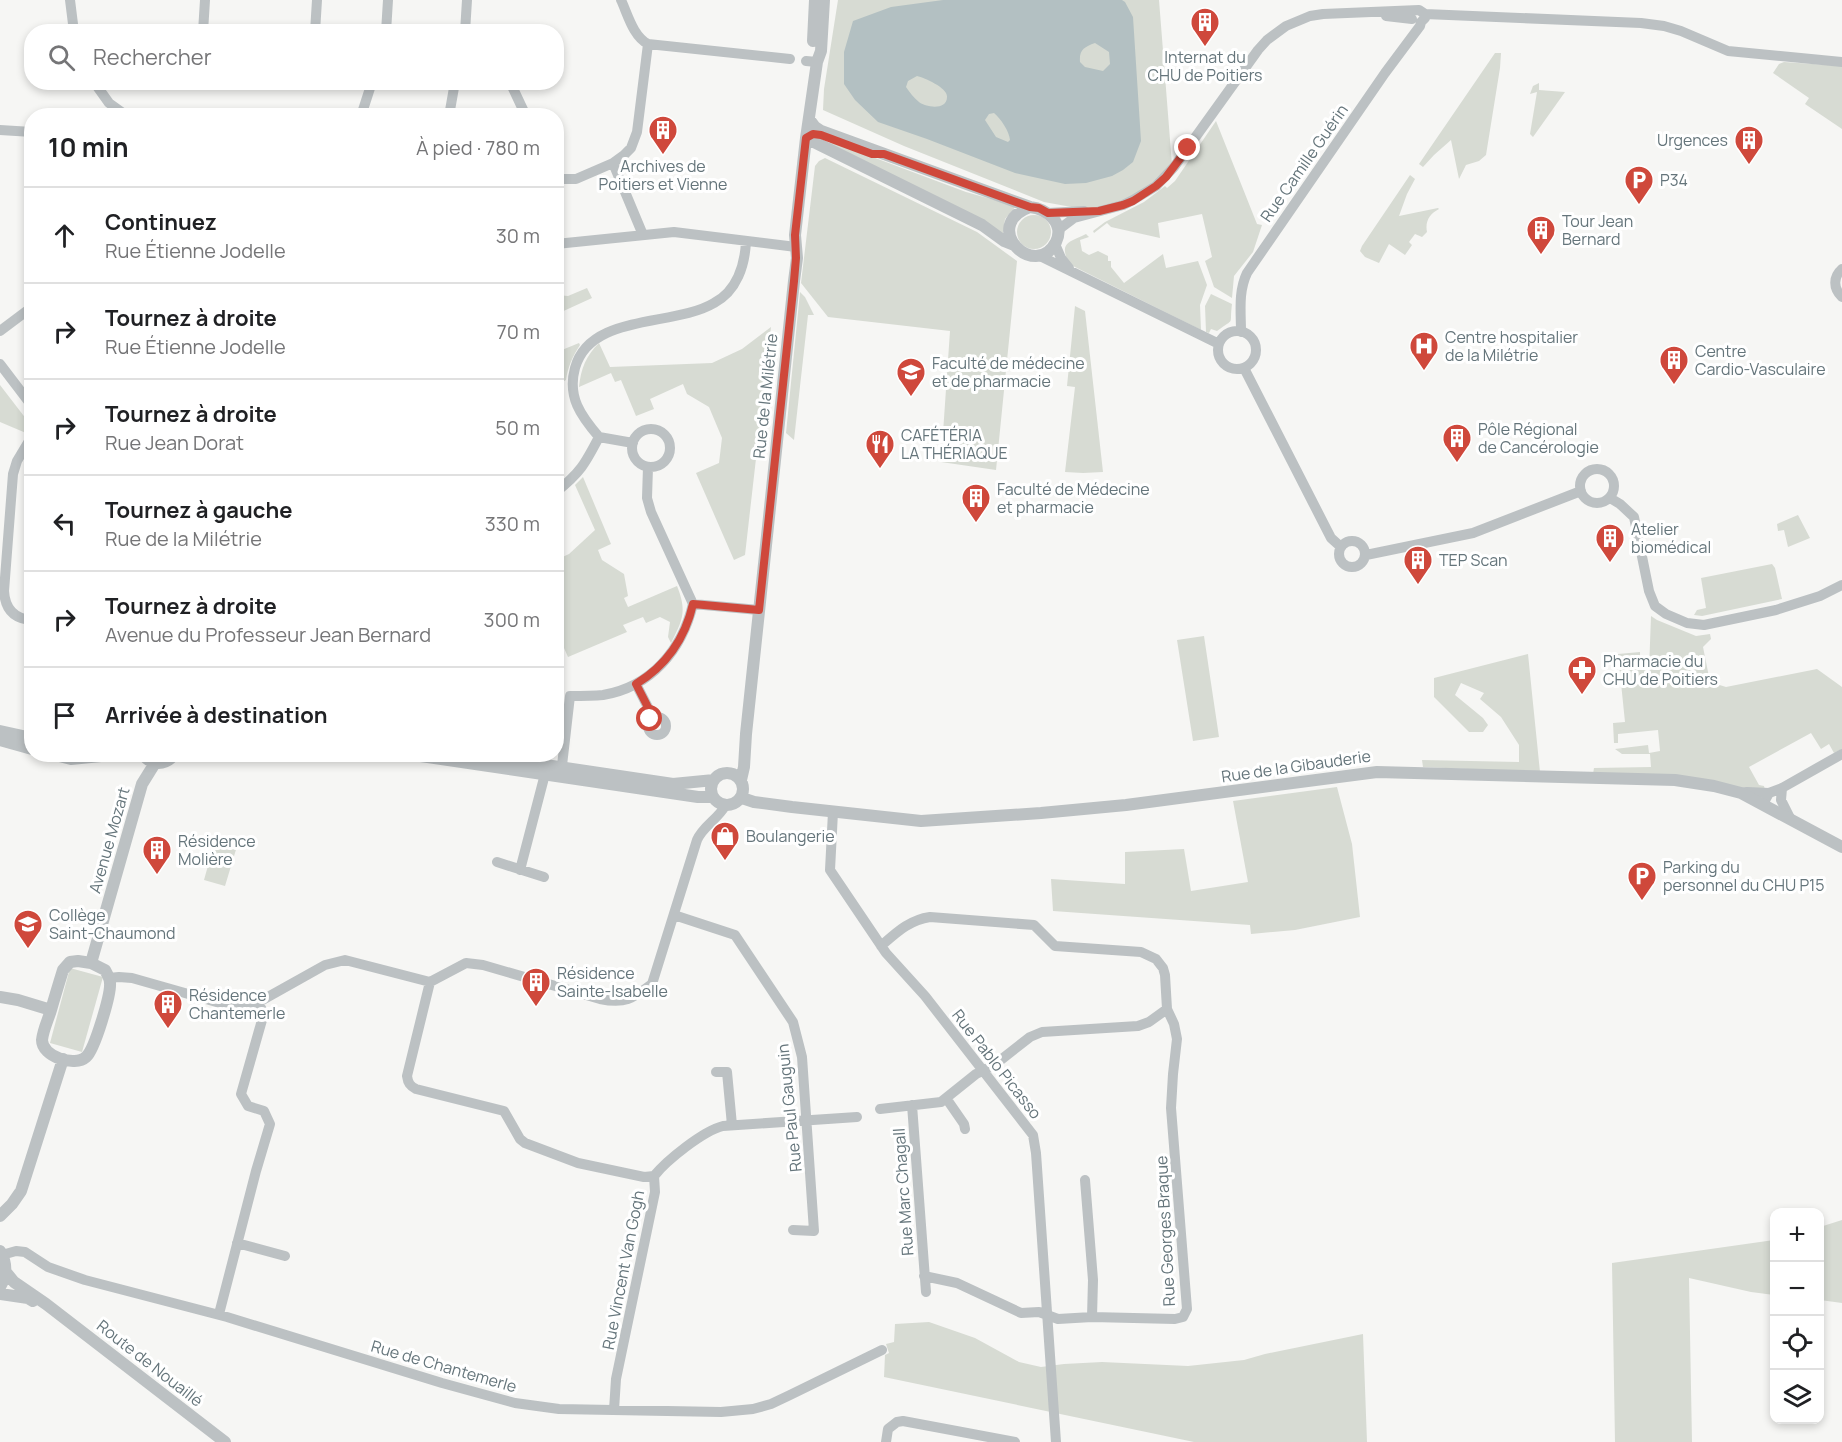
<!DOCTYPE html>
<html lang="fr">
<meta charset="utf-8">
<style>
:root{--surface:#fff;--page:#f2f2f2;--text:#202124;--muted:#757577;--line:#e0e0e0}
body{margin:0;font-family:Manrope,sans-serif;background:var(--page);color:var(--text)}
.controls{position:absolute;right:18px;bottom:18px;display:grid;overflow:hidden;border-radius:12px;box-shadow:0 3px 9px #0003}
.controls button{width:54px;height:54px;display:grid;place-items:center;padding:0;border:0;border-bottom:2px solid var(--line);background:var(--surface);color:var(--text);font:30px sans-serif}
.stop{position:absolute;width:18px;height:18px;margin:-14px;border:4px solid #cf483b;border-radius:50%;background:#fff}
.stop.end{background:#cf483b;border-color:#fff;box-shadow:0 2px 6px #0008}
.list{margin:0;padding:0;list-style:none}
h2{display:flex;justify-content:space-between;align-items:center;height:78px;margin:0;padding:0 24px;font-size:26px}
h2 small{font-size:20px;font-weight:400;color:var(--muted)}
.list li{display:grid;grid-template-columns:39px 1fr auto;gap:18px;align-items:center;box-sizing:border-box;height:96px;padding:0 24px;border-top:2px solid var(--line)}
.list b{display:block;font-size:22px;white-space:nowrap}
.list p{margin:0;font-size:20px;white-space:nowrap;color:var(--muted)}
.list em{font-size:20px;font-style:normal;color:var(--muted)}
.icon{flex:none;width:33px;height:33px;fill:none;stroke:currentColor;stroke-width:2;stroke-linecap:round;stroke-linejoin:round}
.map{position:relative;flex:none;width:1842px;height:1442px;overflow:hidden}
.search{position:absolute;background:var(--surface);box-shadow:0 3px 9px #0003;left:24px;top:24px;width:540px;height:66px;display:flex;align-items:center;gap:15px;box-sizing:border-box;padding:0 21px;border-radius:24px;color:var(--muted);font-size:22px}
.panel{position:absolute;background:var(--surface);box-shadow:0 3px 9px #0003;left:24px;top:108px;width:540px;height:654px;border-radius:24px}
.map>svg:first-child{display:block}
.green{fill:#d7dbd3}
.water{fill:#b3c0c2;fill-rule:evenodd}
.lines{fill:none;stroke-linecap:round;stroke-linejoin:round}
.minor{stroke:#bcc1c3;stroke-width:10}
.tertiary{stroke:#bcc1c3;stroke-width:12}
.route{stroke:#cf483b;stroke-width:8}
.labels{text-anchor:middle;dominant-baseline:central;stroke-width:6;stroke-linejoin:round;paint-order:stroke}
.poi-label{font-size:16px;fill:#65757b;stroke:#fff;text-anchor:start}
.street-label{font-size:16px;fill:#65757b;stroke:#fff}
</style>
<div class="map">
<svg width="1842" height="1442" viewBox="0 0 1842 1442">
<rect width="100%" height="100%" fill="#f6f6f4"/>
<!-- green -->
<path class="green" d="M838,0h321l13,165 -13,16 -28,17 -36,10h-18l-33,-6 -140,-56 -81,-36 1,-21z
M1495,53h6l-1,15 -14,87 -7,6 -13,4 -7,14 -8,-39 -17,15 -11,12 -4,-3z
M1784,62l58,4v63l-37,-25 4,-6 -36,-25 6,-9z
M1539,83v7l26,2 -32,45 -3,-3 7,-42 -7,2 3,-8z
M1216,121l41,103 5,1 -9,27 -19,24 -2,22 -18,-11 -9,-26 7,-4 -10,-43 -44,9 2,15 -49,-11 -4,-4 -13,10 -1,-2 12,-9 39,-20 21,-16 2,2 8,-7z
M830,141l136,51 50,14 -11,13 -2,15 -174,-89z
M825,158l152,74 40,29 -21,209 -55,-8 9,-131 -122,-14 -27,-34 14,-117 4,-5z
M1410,175l5,4 -8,15 -8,22 39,-8 1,1c-10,5 -14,13 -12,23l-5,5 -7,-3 -6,8 3,3 -7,10 -16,-11 -10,19 -14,-6 -5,-6 2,-5z
M1017 232a17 17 0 1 1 34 0a17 17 0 1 1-34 0Z
M1086,234l3,3 -9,3 2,11 7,4 9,-4 10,5v5h3v6l13,16 39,-29 3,14 32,-7 9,24 -7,20 1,25 -132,-66c-10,-22 -1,-21 17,-30z
M587,288l5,10 -35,16v-19l11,1z
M800,292l5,5 9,18h-6l-14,125 -8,-7z
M1211,294l21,10c-3,23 4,13 -15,27l-6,-2 -2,4 -3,-1 -1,-26z
M1075,306l10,5 18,161 -20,1 -18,-1 10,-85 -8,-1z
M771,327l-26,228 -11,5 -38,-87 23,-10 3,-25 -13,-31 -22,-13 -4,-10 -33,15 4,10 -18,7 -15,-36 -6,2 -4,-9 -32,14c2,-19 7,-31 20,-44l11,24 102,-4 30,-14z
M579,343l1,2c-8,12 -12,22 -14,35l-9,5v-33z
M0,385l30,39 -4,9 -26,-11z
M583,477l28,67 -13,6 4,10 22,14 4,22 -4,2 4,9 49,-21c10,25 6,33 -6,57l-3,-6 2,-15 -10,-5 -14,6 -3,-6 -20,8 4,7 -59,25 -4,-9 -7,3 -1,-91 13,-6 26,-24 -20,-45z
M1798,515l12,23 -22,9 -4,-17 -6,1 -1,-7z
M1772,564l3,4 7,31 -80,17 -8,-1 3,-5 9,-2 -5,-30z
M1651,616l6,4 39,16 14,-2 1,5 -8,8 7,35 16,5 91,-18 25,18v62l-8,4 -5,-9 -8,5 -10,-16 -62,34 10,18 5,1 1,4 -172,-16 1,-6 57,-1 -1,-13h-28l-7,-5 33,-4 1,8 11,-2 -2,-21 -40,4v9h-4l-1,-20 12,-1 -7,-68 22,-2v18h9z
M1204,636l15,101 -26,4 -16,-101z
M1528,654l12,118 -117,-5 -1,-7 97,2v-17l-18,-28 -21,-18 4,-6 -23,-10 -6,12 28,23 5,7 -5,7h-14l-35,-35v-19z
M1337,787l15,57 8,73 -65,13 -44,4 -1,-9 -197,-14 -2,-32 74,5v-32l59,-3 7,42 57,-9 -15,-81z
M216,837l22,6 -13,43 -21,-6z
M70,968l33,9 -21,75 -32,-9z
M1842,1220v83l-22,-3v-73z
M1774,1240v55l-23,-3 -62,-14 3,164h-77l-3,-179z
M929,1322l46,16 44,24 22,5 23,-3 38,-2 86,4 56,-6 21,-6 98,-20 4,108h-173l-310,-65 1,-22 4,-2 -3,-9 8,-2 1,-18z"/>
<!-- water -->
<path class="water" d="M943,0h179l3,2 8,15 8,124 -8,21 -10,8 -11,6 -26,7 -21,1 -50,-11 -88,-34 -49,-17 -23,-22 -11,-16v-32l9,-31 38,-14zM1095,43l14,9 1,12 -7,7 -18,-4 -5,-5c-1,-12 4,-15 15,-19zM917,76c8,2 31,12 30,21 0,14 -22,10 -28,5 -5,-4 -9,-9 -13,-15l2,-6zM994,113c7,6 15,18 16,27l-2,2 -12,-5 -11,-17 4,-6z"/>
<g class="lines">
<!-- minor -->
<path class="minor" d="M70,0l4,32
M621,0c7,15 12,36 27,44
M1386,16l26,3
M203,32l2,-32
M315,32l2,-32
M386,32l2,-32
M465,32l2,-32
M806,61l11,1
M94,82l15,21 18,13
M510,82l16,34
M361,116l11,-34
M449,116l6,-34
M0,130l32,2
M613,163l30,72
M556,179h20l37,-16 11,-8 7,-7 6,-16 11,-88 142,15
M1048,213l36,-2
M1058,230l16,-12 49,-13 10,-5 23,-14 18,-19 84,-117 9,-10 19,-14 24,-10 13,-2 96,-4 6,4 216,9 23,3 17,5 47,20 114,11
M556,244l118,-12 122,15
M1055,244l6,14 8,10
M1038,255l181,89
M1842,269c-9,8 -9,19 0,28
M0,331l32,-24
M1218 350a19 19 0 1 1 38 0a19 19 0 1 1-38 0Z
M1241,332c0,-20 -3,-40 6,-59l138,-200 35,-47 1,-4 4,-4v-4
M0,364l32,42
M1244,368l87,170 10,9
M632 448a19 19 0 1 1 38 0a19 19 0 1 1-38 0Z
M32,436l-15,25 -4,13 -9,117c1,18 10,28 28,29
M633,443l-34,-6c-18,-21 -32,-40 -24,-69 15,-55 99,-41 139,-65 23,-12 31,-38 32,-62
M648,467l-1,31 4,14 42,92 66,6
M1580 486a17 17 0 1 1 34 0a17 17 0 1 1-34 0Z
M556,492c24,-19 29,-28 43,-55
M1610,498l10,6 14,13 15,74 6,15 11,8 21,9 17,2 72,-15 44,-14 22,-11
M1339 554a13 13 0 1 1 26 0a13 13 0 1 1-26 0Z
M1366,555l107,-22 108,-42
M636,684l17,33
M648 726a9 9 0 1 1 18 0a9 9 0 1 1-18 0Z
M561,774l9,-78c10,0 22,0 33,-1 48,-8 79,-45 90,-91
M1782,788l-1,12 10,20
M1741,793l6,-1 22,1
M1763,804l6,-11 13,-5 60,-34
M833,812l-3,58 56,83 39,43 108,139 3,18 20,289
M497,862l47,15
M520,870l25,-96
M674,915l61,20 58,87 9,35 12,174 -21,-1
M109,978l10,-1 13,1 109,31 9,-2 75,-42 20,-5 85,22 36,-19 17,2 117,34c25,5 32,0 52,-15l45,-144c6,-14 21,-21 28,-34
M430,982l-23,94c1,7 3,10 9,13l88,22 16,28 5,4 53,20 66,14 10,-1
M716,1072h11l5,53
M946,1098l18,26 1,5
M912,1105l14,187
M880,1109l61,-7 35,-28 17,-8 37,-29 12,-5 96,-6 11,-4 18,-13 -2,-34 -2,-7 -7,-9 -15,-7 -86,-6 -21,-21 -104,-8c-21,3 -34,16 -49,29
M1085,1180l8,100 -1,37
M237,1243l48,13
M2,1255l14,-4 9,1 23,15 37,13 142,37 215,66 73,20 44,6 162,3 32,-3 18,-5 19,-9 92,-45
M924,1276l33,7 64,30 18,-1 19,7 34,-2 83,2 8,-2 4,-8 -16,-201 2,-34 4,-35 -3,-15 -7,-15
M219,1314l37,-143 14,-47 -6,-13 -16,-5 -7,-12 23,-81 -6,-10
M614,1410l2,-31 39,-187 -1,-16c13,-16 49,-45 69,-50l134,-9
M886,1442l2,-13 9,-7 6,-1 112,21"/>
<!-- tertiary -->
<path class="tertiary" d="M813,41l2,-41
M809,119l6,8 6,4 209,76c17,2 35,16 26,35 -21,40 -77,-16 -26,-35
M806,138l176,87 22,16 10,4
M0,731l32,7
M0,740l32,9
M52,754l19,5 50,-5
M142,754c10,12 23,12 33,0
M407,754l291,43h15
M472,754l201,30 41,-4
M711 789a16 16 0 1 1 32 0a16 16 0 1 1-32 0Z
M741,780l3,-13 2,-33 48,-453 3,-23 -2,-23 11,-97 11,-76 4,-11 3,-51
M742,798l12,4 38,5 129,14 120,-8 85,-8 251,-33 298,8 39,6 27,7 101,54
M78,961l13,2 14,7c2,4 5,8 5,13 1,11 -15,66 -24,74 -11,10 -44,0 -44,-17 1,-10 6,-20 9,-30 4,-14 8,-27 12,-40l7,-8z
M91,963l51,-179 13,-21
M0,997l18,3 33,10
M0,1216l12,-12 9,-13 42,-132
M0,1251c7,12 7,24 0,36
M5,1271l9,11 32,22 179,138
M0,1294l28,4 5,3"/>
</g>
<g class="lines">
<!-- route -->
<path class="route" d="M650,719l3,-2 -17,-33c31,-19 49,-45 57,-80l66,6 35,-329 2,-23 -1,-23 11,-97 7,-4 8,1 51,19h12l146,53 9,1 9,5 51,-2 24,-6 10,-4 23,-15 10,-9 22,-29"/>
</g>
<!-- icons -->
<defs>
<g id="building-pin" transform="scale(1.5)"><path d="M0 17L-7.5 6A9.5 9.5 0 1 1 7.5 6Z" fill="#cf483b" stroke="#fff"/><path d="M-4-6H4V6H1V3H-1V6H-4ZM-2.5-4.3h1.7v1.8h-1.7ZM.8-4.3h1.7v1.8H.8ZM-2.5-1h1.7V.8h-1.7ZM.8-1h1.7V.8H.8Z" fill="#fff"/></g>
<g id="parking-pin" transform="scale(1.5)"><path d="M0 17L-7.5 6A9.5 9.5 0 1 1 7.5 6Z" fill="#cf483b" stroke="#fff"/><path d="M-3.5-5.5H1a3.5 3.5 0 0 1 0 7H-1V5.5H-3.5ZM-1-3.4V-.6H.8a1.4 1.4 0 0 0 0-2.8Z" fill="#fff"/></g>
<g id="hospital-pin" transform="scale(1.5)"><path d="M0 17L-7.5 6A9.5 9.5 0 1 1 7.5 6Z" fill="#cf483b" stroke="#fff"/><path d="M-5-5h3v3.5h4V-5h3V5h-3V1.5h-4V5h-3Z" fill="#fff"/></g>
<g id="university-pin" transform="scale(1.5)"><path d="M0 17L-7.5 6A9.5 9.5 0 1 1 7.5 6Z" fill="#cf483b" stroke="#fff"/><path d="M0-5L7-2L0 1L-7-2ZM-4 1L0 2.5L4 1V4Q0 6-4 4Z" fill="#fff"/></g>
<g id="restaurant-pin" transform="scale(1.5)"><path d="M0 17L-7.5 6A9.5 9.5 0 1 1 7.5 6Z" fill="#cf483b" stroke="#fff"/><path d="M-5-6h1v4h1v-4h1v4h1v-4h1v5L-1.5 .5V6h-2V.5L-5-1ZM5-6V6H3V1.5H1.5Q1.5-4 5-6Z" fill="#fff"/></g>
<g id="pharmacy-pin" transform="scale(1.5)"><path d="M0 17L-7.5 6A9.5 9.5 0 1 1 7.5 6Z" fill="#cf483b" stroke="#fff"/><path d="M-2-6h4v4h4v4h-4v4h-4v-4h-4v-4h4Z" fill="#fff"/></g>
<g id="shop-pin" transform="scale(1.5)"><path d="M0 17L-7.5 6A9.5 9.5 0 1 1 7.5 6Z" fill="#cf483b" stroke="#fff"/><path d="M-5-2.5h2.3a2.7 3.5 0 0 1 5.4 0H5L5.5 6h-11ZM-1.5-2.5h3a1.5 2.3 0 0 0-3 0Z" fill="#fff"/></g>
<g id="school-pin" transform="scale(1.5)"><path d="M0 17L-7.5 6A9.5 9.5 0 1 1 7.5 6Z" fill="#cf483b" stroke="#fff"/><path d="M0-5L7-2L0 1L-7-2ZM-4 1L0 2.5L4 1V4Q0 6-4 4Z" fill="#fff"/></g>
</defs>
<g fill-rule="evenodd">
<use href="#building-pin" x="1205" y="22"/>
<use href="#building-pin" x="663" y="130"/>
<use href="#building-pin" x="1749" y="140"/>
<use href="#parking-pin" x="1639" y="180"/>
<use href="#building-pin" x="1541" y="230"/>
<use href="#hospital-pin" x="1424" y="346"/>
<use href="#building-pin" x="1674" y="360"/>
<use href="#university-pin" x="911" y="372"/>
<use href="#building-pin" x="1457" y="438"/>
<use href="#restaurant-pin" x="880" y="444"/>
<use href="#building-pin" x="976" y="498"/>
<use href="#building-pin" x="1610" y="538"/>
<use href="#building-pin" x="1418" y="560"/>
<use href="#pharmacy-pin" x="1582" y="670"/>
<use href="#shop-pin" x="725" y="836"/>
<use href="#building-pin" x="157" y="850"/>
<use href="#parking-pin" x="1642" y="876"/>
<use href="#school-pin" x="28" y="924"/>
<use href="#building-pin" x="536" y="982"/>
<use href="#building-pin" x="168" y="1004"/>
</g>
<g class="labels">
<!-- poi labels -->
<g class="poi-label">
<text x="1205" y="57" text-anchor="middle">Internat du<tspan x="1205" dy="18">CHU de Poitiers</tspan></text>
<text x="1728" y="140" text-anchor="end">Urgences</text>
<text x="663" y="166" text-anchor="middle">Archives de<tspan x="663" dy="18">Poitiers et Vienne</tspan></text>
<text x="1660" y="180">P34</text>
<text x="1562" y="221">Tour Jean<tspan x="1562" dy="18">Bernard</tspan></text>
<text x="1445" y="337">Centre hospitalier<tspan x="1445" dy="18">de la Milétrie</tspan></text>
<text x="1695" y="351">Centre<tspan x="1695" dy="18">Cardio-Vasculaire</tspan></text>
<text x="932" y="363">Faculté de médecine<tspan x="932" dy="18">et de pharmacie</tspan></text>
<text x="1478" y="429">Pôle Régional<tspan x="1478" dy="18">de Cancérologie</tspan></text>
<text x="901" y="435">CAFÉTÉRIA<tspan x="901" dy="18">LA THÉRIAQUE</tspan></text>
<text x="997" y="489">Faculté de Médecine<tspan x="997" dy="18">et pharmacie</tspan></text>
<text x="1631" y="529">Atelier<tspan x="1631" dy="18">biomédical</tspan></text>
<text x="1439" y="560">TEP Scan</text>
<text x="1603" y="661">Pharmacie du<tspan x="1603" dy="18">CHU de Poitiers</tspan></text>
<text x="746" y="836">Boulangerie</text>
<text x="178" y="841">Résidence<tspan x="178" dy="18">Molière</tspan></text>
<text x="1663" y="867">Parking du<tspan x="1663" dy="18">personnel du CHU P15</tspan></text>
<text x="49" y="915">Collège<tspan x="49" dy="18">Saint-Chaumond</tspan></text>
<text x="557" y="973">Résidence<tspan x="557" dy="18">Sainte-Isabelle</tspan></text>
<text x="189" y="995">Résidence<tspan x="189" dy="18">Chantemerle</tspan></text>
</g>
<!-- street labels -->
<g class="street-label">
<text transform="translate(1304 163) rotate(-55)">Rue Camille Guérin</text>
<text transform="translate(765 396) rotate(-84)">Rue de la Milétrie</text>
<text transform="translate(1296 766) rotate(-8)">Rue de la Gibauderie</text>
<text transform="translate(109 840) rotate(-74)">Avenue Mozart</text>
<text transform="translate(997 1064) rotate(52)">Rue Pablo Picasso</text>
<text transform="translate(789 1108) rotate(-96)">Rue Paul Gauguin</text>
<text transform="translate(903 1192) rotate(-94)">Rue Marc Chagall</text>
<text transform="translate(1165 1231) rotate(-93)">Rue Georges Braque</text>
<text transform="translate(623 1270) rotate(-79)">Rue Vincent Van Gogh</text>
<text transform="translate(150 1363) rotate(38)">Route de Nouaillé</text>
<text transform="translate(444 1366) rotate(16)">Rue de Chantemerle</text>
</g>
</g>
</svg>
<div class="controls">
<button>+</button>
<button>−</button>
<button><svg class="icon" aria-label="locate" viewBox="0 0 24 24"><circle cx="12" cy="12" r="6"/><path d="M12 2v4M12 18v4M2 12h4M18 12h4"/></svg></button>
<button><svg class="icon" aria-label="layers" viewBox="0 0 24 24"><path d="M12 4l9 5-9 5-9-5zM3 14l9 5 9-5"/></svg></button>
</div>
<div class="stop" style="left:650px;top:719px"></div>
<div class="stop end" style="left:1188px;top:148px"></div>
<div class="search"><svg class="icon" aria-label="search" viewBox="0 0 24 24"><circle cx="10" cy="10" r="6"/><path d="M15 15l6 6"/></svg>Rechercher</div>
<section class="panel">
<h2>10 min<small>À pied · 780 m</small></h2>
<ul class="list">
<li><svg class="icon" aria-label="ahead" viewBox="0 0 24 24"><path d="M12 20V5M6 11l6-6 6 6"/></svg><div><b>Continuez</b><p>Rue Étienne Jodelle</p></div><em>30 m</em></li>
<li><svg class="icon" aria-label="right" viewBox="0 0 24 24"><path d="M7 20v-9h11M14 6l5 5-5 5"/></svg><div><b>Tournez à droite</b><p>Rue Étienne Jodelle</p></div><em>70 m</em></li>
<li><svg class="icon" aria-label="right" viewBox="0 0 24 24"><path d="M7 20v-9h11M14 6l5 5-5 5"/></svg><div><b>Tournez à droite</b><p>Rue Jean Dorat</p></div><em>50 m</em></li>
<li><svg class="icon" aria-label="left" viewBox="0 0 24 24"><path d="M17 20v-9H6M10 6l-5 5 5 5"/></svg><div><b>Tournez à gauche</b><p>Rue de la Milétrie</p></div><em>330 m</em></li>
<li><svg class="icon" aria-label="right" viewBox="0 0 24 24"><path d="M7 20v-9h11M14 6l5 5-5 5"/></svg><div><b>Tournez à droite</b><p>Avenue du Professeur Jean Bernard</p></div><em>300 m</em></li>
<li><svg class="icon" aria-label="arrive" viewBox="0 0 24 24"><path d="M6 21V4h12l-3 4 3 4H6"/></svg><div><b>Arrivée à destination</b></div></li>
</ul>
</section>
</div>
